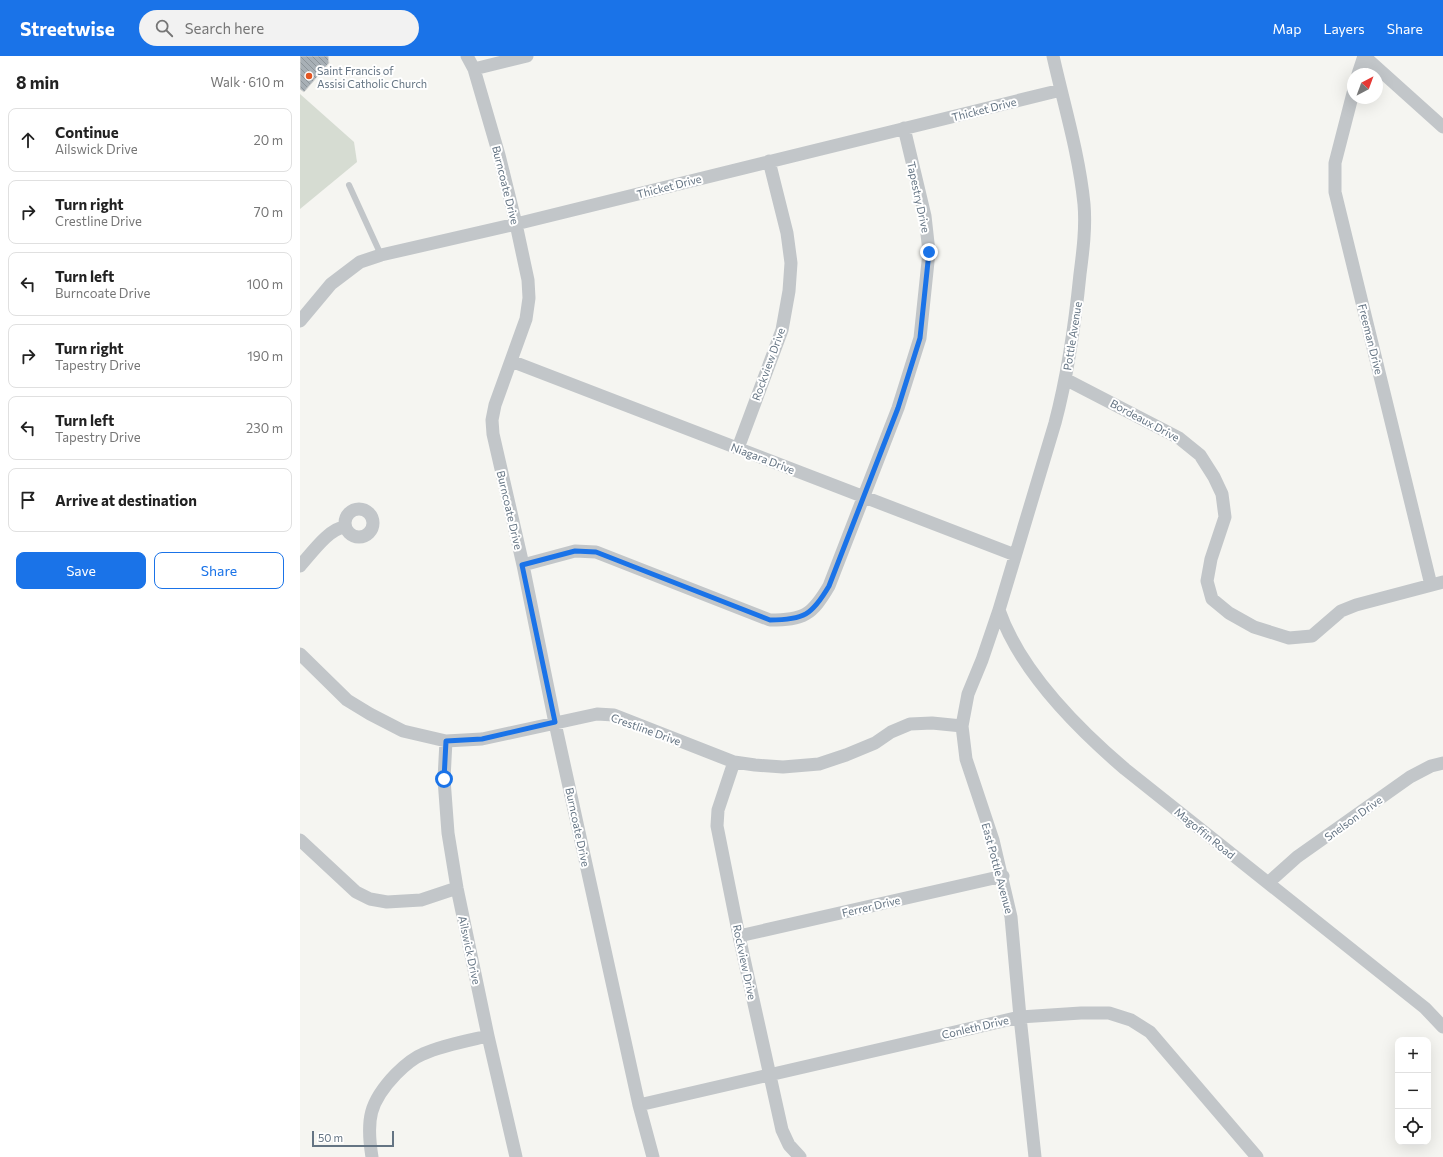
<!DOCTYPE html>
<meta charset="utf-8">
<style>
:root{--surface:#fff;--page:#f2f2f2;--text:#222;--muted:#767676;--line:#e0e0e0;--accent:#1a73e8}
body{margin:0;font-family:Commissioner,sans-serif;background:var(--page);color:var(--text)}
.controls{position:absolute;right:12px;bottom:12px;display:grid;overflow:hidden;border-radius:8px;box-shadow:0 4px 16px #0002}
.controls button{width:36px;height:36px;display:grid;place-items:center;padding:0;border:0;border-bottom:1px solid var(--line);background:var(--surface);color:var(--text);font:20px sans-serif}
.compass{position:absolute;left:1047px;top:12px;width:36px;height:36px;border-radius:50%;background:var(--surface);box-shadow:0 4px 16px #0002;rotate:41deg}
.scale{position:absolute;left:12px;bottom:10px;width:82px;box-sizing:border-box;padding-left:4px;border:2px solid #647483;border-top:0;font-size:11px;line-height:14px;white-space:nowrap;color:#647483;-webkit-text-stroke:3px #fff;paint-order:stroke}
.stop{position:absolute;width:12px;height:12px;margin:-9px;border:3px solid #1a73e8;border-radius:50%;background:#fff}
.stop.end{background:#1a73e8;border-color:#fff;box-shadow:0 1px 4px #0008}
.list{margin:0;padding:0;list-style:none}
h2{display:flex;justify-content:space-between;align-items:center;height:52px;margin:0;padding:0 16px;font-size:17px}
h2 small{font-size:13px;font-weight:400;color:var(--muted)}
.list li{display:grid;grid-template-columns:26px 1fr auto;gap:12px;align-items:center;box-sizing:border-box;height:64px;margin:0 8px 8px;padding:0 8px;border:1px solid var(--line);border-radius:8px}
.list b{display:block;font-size:15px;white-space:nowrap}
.list p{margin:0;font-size:13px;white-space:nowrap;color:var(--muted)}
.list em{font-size:13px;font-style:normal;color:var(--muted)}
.actions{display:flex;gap:8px;padding:12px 16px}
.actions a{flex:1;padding:9px 0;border:1px solid var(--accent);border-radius:8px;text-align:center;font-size:14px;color:var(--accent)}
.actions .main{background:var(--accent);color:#fff}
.icon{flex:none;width:22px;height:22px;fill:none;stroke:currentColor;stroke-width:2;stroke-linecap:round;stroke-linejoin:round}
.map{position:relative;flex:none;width:1143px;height:1101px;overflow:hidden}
header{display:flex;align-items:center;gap:24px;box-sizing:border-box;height:56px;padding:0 20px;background:var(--accent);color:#fff}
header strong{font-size:19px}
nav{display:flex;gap:22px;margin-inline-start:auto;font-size:14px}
.search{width:280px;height:36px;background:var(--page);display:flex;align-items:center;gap:10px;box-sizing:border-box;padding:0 14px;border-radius:22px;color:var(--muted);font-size:15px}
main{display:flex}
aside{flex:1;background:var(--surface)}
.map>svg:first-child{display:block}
.park{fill:#d6dcd2}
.building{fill:url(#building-back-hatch);stroke:#d6d6d4}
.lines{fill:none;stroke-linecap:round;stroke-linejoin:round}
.service{stroke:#c2c6c9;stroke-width:6}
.minor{stroke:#c2c6c9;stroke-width:13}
.route{stroke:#1a73e8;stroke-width:5}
.poi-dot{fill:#e35623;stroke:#fff;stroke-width:1.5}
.labels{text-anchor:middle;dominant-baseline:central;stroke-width:4;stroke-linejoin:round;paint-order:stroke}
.poi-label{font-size:11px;fill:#647483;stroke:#fff;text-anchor:start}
.street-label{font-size:11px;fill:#647483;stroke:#fff}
</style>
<header>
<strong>Streetwise</strong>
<div class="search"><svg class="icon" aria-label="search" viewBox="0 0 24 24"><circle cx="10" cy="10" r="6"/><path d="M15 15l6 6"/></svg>Search here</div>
<nav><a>Map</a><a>Layers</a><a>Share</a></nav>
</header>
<main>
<aside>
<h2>8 min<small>Walk · 610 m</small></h2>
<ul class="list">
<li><svg class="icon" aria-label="ahead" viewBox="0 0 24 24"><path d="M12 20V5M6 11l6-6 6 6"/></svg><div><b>Continue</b><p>Ailswick Drive</p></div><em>20 m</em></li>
<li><svg class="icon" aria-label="right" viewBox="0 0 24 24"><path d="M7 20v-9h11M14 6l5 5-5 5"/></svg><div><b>Turn right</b><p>Crestline Drive</p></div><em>70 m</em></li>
<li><svg class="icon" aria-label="left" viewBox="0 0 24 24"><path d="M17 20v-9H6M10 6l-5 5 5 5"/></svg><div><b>Turn left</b><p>Burncoate Drive</p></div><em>100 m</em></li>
<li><svg class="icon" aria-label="right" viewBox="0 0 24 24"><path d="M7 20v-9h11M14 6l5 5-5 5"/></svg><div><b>Turn right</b><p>Tapestry Drive</p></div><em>190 m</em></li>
<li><svg class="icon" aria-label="left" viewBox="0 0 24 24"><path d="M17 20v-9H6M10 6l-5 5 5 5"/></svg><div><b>Turn left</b><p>Tapestry Drive</p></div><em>230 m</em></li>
<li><svg class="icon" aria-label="arrive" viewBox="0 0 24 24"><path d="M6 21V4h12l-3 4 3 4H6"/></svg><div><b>Arrive at destination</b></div></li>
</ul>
<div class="actions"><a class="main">Save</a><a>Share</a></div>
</aside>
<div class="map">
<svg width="1143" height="1101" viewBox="0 0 1143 1101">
<defs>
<pattern id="building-back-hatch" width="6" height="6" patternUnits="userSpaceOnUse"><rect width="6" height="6" fill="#a8b0b6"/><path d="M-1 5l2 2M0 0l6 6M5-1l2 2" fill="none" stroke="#8c9499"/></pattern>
</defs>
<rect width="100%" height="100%" fill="#f5f5f1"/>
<!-- park -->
<path class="park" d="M0,38l54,48 3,20 -57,47z"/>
<!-- building -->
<path class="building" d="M0,0h28l1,7 -25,29 -4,-3z"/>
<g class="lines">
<!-- service -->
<path class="service" d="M49,129l32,70"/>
<!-- minor -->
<path class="minor" d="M167,0l7,13 25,86 17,69 12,56 1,18 -3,21 -31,86 -3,15 1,14 30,131 32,158 84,382 14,52
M1064,0l79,71
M174,13l53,-13
M1058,18l6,-18
M1053,37l-18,70v29l96,393
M0,265l31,-37 29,-22 21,-7 135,-31 545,-134
M211,305l504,194
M765,323l114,59 21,17 14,22 8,17 3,23 -14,42 -4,22 5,18 17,14 25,14 35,11 23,-2 29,-25 15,-6 87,-23
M438,392l44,-118 7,-39 2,-28 -4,-30 -18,-72
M45 467a14 14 0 1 1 28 0a14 14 0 1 1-28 0Z
M223,509l52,-14 21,1 174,68c34,0 42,-5 59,-34l69,-178 22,-70 9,-86 -4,-36 -21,-88
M0,510c11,-12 29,-38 45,-39
M699,554c21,61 78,118 126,159l300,239 18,19
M0,598l47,46 23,14 33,17 43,10 36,-2 115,-25 17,1 120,47 21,3 28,2 36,-3 27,-9 29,-12 16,-11 19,-8 22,-1 30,3
M146,685l-2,38 4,54 9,55 31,148 28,121
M434,706l-16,48 -1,16 22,110 43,194 7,15 11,12
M0,784l56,52 14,7 17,3 34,-2 36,-12
M968,827l29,-26 113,-80 21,-11 12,-3
M439,880l264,-60
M339,1049l381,-88 61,-4h28l22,7 19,12 107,125
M72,1101c-6,-37 -3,-55 24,-83 8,-8 17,-16 27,-20 20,-9 43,-13 65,-18
M735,1101l-15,-140 -9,-100 -18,-77 -27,-81 -4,-33 6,-32 14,-34 17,-50 56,-187c13,-49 20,-99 25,-149 3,-23 6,-47 4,-70 -5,-50 -20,-99 -31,-148"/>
</g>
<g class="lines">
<!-- route -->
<path class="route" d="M144,723l2,-38 36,-2 73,-17 -33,-157 53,-14 21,1 174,68c34,0 42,-5 59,-34l69,-178 22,-70 9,-86"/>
</g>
<!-- markers -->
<circle class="poi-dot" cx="9" cy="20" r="4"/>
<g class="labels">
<!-- poi labels -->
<g class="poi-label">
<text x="17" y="14">Saint Francis of<tspan x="17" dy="13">Assisi Catholic Church</tspan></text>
</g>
<!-- street labels -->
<g class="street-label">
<text transform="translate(684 53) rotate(-14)">Thicket Drive</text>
<text transform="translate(206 129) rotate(76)">Burncoate Drive</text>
<text transform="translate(369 130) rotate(-14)">Thicket Drive</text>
<text transform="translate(619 141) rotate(78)">Tapestry Drive</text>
<text transform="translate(772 280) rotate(-81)">Pottle Avenue</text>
<text transform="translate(1071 283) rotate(76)">Freeman Drive</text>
<text transform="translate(468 308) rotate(-70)">Rockview Drive</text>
<text transform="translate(845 364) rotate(28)">Bordeaux Drive</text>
<text transform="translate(463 402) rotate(21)">Niagara Drive</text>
<text transform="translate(210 454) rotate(77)">Burncoate Drive</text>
<text transform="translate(346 673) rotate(20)">Crestline Drive</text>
<text transform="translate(1053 762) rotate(-36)">Snelson Drive</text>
<text transform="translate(278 771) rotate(78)">Burncoate Drive</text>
<text transform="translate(905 777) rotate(39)">Magoffin Road</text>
<text transform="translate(698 812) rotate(75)">East Pottle Avenue</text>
<text transform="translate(571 850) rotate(-13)">Ferrer Drive</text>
<text transform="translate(170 894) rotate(78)">Ailswick Drive</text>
<text transform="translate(445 906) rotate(78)">Rockview Drive</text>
<text transform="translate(675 971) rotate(-13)">Conleth Drive</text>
</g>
</g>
</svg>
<div class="controls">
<button>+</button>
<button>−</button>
<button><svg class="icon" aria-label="locate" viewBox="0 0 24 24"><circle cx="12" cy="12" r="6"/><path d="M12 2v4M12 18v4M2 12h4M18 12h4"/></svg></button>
</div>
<svg class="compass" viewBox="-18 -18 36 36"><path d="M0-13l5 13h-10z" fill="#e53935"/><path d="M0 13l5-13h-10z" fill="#767676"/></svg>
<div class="scale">50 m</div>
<div class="stop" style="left:144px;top:723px"></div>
<div class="stop end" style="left:629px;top:196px"></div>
</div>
</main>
